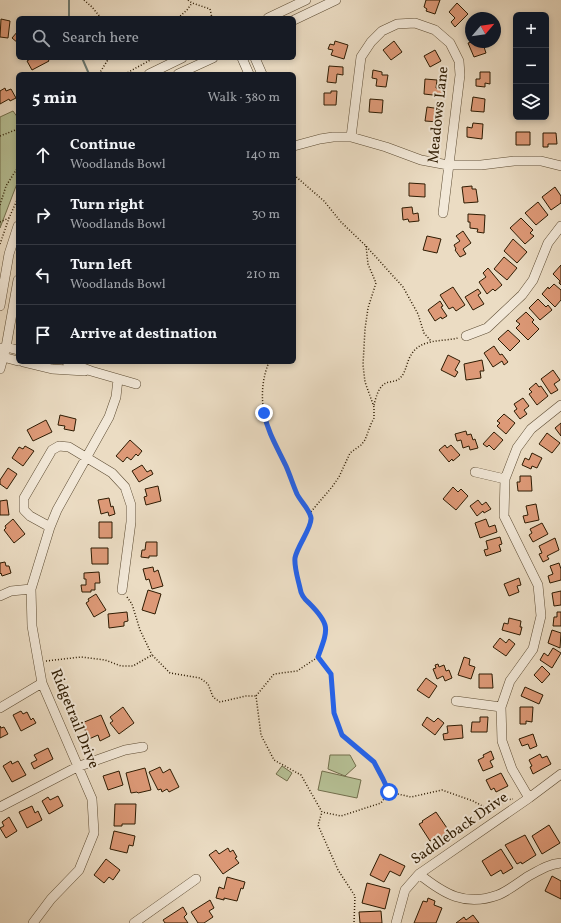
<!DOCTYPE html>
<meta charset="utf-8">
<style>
:root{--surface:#171b24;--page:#242831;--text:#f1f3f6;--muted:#9ea1a6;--line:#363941}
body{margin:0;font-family:Vollkorn,serif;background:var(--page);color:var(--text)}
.controls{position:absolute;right:12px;top:12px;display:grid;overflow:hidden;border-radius:6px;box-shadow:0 2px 6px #0003}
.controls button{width:36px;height:36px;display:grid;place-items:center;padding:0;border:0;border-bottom:1px solid var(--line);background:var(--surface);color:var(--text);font:20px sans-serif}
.compass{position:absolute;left:465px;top:12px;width:36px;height:36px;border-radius:50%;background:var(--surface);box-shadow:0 2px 6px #0003;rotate:61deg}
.stop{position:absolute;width:12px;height:12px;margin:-9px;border:3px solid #2563eb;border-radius:50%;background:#fff}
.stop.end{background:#2563eb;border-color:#fff;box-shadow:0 1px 4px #0008}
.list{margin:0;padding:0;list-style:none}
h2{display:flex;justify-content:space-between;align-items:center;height:52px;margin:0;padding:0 16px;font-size:17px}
h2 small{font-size:13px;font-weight:400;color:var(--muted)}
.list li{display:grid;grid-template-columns:26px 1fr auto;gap:12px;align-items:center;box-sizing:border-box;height:60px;padding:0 16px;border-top:1px solid var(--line)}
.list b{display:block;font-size:15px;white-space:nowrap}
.list p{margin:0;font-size:13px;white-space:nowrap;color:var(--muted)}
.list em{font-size:13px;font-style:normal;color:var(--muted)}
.icon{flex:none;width:22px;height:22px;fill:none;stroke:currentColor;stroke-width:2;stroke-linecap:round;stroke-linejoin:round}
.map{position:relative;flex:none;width:561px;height:923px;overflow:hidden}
.search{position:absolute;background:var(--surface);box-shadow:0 2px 6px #0003;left:16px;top:16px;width:280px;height:44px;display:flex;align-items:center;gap:10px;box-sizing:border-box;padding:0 14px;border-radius:6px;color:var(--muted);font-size:15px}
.panel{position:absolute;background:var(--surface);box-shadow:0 2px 6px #0003;left:16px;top:72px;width:280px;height:292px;border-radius:6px}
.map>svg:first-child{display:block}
.green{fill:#b6c095;stroke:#726e4c}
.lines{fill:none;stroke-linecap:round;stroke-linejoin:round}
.stream{stroke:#6e7a70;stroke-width:2}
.building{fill:#d97;stroke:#2d1b02}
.minor-casing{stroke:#5c4b32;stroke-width:10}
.path{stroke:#2d1b02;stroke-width:1.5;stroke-dasharray:1 2;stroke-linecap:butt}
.minor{stroke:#f2e8d8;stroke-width:9}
.route{stroke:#2563eb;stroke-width:5}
.labels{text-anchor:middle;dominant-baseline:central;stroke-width:4;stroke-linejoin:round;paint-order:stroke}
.street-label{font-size:15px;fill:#2d1b02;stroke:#f2e8d8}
</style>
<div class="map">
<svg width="561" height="923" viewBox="0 0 561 923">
<rect width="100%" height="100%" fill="#ebdcc3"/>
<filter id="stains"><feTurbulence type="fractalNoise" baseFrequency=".005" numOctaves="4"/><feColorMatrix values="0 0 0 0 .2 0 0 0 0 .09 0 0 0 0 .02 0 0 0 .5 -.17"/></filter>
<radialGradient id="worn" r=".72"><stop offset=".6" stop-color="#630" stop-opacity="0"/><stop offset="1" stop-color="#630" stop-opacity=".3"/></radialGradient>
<!-- green -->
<path class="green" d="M13,111l5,7v63l-18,47v-111z
M330,755h20l6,11 -11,10 -17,-7z
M282,766l10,7 -5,8 -11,-7z
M322,771l39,9 -4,18 -39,-8z"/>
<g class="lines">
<!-- stream -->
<path class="stream" d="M69,0v18
M82,58l7,16"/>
</g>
<!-- building -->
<path class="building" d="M426,0h14l-5,14 -9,-3 1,-2 -3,-2z
M457,3l11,11 -13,13 -4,-5 4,-4 -6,-6z
M1,19l9,2 -2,17 -8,-1z
M18,31v12l-6,-5z
M335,41l13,4 -4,14 -13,-4 2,-5 -5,-1 2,-5 4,1z
M394,41l8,11 -11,8 -8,-10z
M472,42h13l2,4 -3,1 2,6 -12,4 -6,-14z
M435,50l6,11 -11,6 -6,-11z
M32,58h15l2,3 -17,9 -5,-9z
M329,66l14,1v8l-6,-1 -1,9 -9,-1z
M373,70l9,2v3h6l-2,12 -10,-1 1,-7 -5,-1z
M480,72h10v12l-5,-1v4l-9,-1v-7h4z
M425,79l12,1 -1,8 6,1v7l-18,-2z
M5,88l1,3 5,-2 5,9 -6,3 -1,-2 -9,5v-13z
M331,91h6l-1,14h-12v-12h7z
M473,97l12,2 -1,13 -13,-1z
M370,99l13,1 -1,13 -13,-1z
M427,107l14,2 -2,13 -14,-1z
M473,123l10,1 -1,15 -15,-2v-10l5,1z
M516,132h14v13h-14z
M543,133h13l1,11h-9v3h-5z
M409,183l16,1v13l-16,-1z
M472,186v3h4l2,13 -14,1 -2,-16z
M555,187l6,9v7l-10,7 -9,-13z
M538,202l10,13 -12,10 -11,-12z
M412,207l1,7 5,-1 1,8 -10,1 -1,-3 -5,1 -1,-12z
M468,214l17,1 -1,18 -7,-1 1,-3 -8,-1v-6h-2z
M521,218l12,12 -3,3 4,3 -9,8 -15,-16z
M463,231l8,12 -8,6 3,5 -6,3 -5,-7 1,-1 -2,-4 6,-4 -4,-5z
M427,236l14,3 -4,14 -14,-3z
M513,239l14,13 -10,11 -13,-12z
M504,257l13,11 -10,12 -13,-11z
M561,265v20l-2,-2 1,-2 -7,-7z
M488,268l14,17 -7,6 -2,-2 -6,5 -8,-12 7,-5 -3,-4z
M554,284l7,6v10l-6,7 -13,-13 6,-7 1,2z
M453,287l12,18 -9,6 -3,-4 -4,2 -9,-14z
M478,289l3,4 -3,2 6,9 -11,6 -8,-13z
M538,299l8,8 2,-2 4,5 -12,10 -11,-12z
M440,301l3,5 -2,1 6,9 -5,3 -1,-2 -6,4 -7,-11z
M526,312l8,8 -2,2 7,7 -11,11 -12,-12 4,-4 -4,-3z
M508,330l12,11 -10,10 -12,-12z
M494,346l6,9 2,-1 6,8 -4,3 -2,-4 -9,6 -9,-14z
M448,355l12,6 -5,9 3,2 -3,5 -14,-7z
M482,360l2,11h-4l1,7 -15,2 -2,-16z
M553,370l7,10 -6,4 4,6 -7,4 -10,-15z
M536,383l3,4 2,-1 7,10 -11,9 -8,-11 3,-2 -3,-3z
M523,398l6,8 -5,4 3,4 -7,5 -6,-8 3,-2 -3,-5z
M504,414l11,9 -9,11 -9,-8 3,-3 -3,-2z
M60,415l16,4 -2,12 -10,-2 1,-3 -7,-1z
M46,420l6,12 -19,9 -6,-11z
M561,423v13l-6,-8z
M466,431l1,4 4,-1 2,6 2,-1 3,9 -8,2 -1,-4 -6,2 -2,-8 -4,1 -2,-7z
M494,432l9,8 -9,10 -5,-5 -2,2 -4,-3z
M547,433l13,10 -8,10 -13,-9z
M130,440l12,11 -4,5 -2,-2 -5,6 -4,-3 -4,5 -7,-6z
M445,445l2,3 4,-3 9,10 -7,6 -1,-2 -3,3 -10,-12z
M25,446l9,5 -11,15 -11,-8 7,-11 4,2z
M532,453l10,5 -5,10 -5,-2 -1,3 -9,-4 3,-7 4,2z
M142,465l5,7 4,-2 2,4 -14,8 -7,-11z
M8,468l9,6 -10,15 -7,-5v-4z
M520,476h11l1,15h-14l-1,-9h3z
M158,486l3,15 -15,4 -2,-8 3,-1 -2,-7z
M453,487l5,5 3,-3 7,7 -12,14 -13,-11z
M109,498l2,9 2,-1 2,8 -6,2 -1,-4 -7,2 -3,-14z
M7,500l2,15h-9v-14z
M478,500l4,5 4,-3 5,7 -7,4 -1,-2 -6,5 -7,-10z
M536,504l3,16 -14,3 -2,-7 5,-1 -2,-9z
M13,519l12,15 -11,9 -10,-13 2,-2 -1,-2z
M486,519l3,8 6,-2 2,7 -17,6 -5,-15z
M99,522h13v16h-13z
M542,523l6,11 -15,8 -4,-7 3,-2 -2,-4z
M500,537l2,7 -3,1 2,6 -15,5 -2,-6 4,-1 -2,-8z
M555,538l4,12 -12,6 2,3 -6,3 -4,-8 3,-1 -3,-7z
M146,542h11v14h-8v2l-8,-1 1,-7h3z
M91,548h17v16h-16z
M5,562l1,4h3l2,7 -9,3 -1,-3 -1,1v-11z
M559,563l2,6v11l-11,3 -2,-7 5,-2 -3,-8z
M153,567l1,5 4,-2 5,16 -11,3 -3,-10 -3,1 -3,-11z
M99,572l1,11h-5v7h-4v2h-9l-1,-7h5v-6h-2v-6z
M519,578l2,7 -4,1 2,6 -10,4 -5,-12z
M148,590l13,4 -6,20 -13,-4z
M561,591v14l-7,1 -2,-13z
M96,594l10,16 -12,7 -8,-14 3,-2 -1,-2z
M127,612l1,9 -4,1v4l-15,2 -1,-14z
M557,612h4v14h-8l1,-9h3z
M509,618l12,3 -1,6h2l-2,8 -18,-5 2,-7 4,1z
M552,630l9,3 -1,15 -12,-5z
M500,638l6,5 3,-4 6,5 -9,12 -13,-9z
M553,648l8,5 -9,15 -12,-8 4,-7 4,3z
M464,657l6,2 -1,6 6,2 -4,12 -13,-4z
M438,664l1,3 5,-2 2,6 3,-1 3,8 -7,3 -2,-5 -6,3 -4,-10 3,-1 -1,-3z
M542,666l8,8 -8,9 -8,-8z
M479,674h13l1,14h-14z
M426,678l11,8 -8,12 -12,-8z
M525,687l18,8 -4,9 -18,-8z
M123,707l11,16 -15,11 -9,-11 3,-2 -3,-4z
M520,707h13l-1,15 -6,-1v3h-6z
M21,711l2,3 4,-2 4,8 2,-2 3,5 -15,8 -8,-16z
M101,715l9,21 -10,5 -2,-6 -9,4 -7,-16z
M427,717l7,5 4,-4 6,5 -9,12 -13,-10z
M480,717h8l-1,15h-16l1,-10h8z
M462,725l1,13 -19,2 -1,-6 5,-1 -1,-7z
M0,726l1,2 3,-1 4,7 -8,4z
M533,734l4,12 -7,3 -2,-5 -6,2 -3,-7z
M48,748l5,11 -19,10 -3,-6 6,-3 -3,-5z
M491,751l3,8 -4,2 3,6 -10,4 -5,-11 6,-3 -1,-2z
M540,754l2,4 5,-2 4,8 -18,10 -3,-7 2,-1 -3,-6z
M11,761l1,3 6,-3 8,14 -14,7 -9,-16z
M160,767l3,6 7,-4 9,18 -10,5 -2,-3 -5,3 -1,-3 -3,1 -9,-18z
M145,768l6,22 -13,3 -1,-1 -6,1 -5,-20z
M119,771l4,14 -15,5 -5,-14z
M501,773l7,13 -12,6 -2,-4 -3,2 -5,-10z
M58,796l5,10 -14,8 -7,-13 6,-4 2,3z
M115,804h21l-1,20h-13v2h-8z
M32,806l3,7 3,-2 4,9 -15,8 -8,-16z
M436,812l13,19 -14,10 -1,-2 -4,2 -11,-17 4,-2 -1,-1z
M9,817l8,14 -11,7 -6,-10 4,-2 -2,-4z
M549,825l11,18 -18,11 -10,-18z
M114,831l21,5 -2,10 -4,-1 -2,8 -17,-4z
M525,835l11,20 -14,9 -1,-2 -4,2 -12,-19z
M228,848l2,4 3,-2 4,7 -2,1 4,5 -16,11 -14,-19 7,-5 3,4z
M501,849l12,19 -10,6 -2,-4 -10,6 -9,-15z
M380,854l25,12 -5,10 -10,-5 -6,11 -14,-7z
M106,859l14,11 -7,10 -4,-3 -5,6 -10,-8z
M552,876l9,5v18l-16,-8z
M227,877l18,5 -2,7 -2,-1 -4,13 -13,-3v2l-8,-2 3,-11 5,2z
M367,883l23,6 -5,20 -23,-6z
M428,898l7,3 -1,4 8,3 -6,15h-22l9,-22 4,1z
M210,900l4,8 -5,3 4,6 -9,6h-6l-7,-11z
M183,907l4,7 -3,3 4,6h-23l-2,-3z
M381,911l1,12h-22l-1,-11z
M473,915l6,8h-23l8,-6 2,3z"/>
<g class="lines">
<!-- minor casing -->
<g class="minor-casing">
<path id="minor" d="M268,18l38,-18
M294,20l42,-20
M242,58l7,16
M255,58l7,16
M149,74l33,-16
M178,74l35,-16
M351,137l10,-80 10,-15 11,-11 15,-7 18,-1 20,7 15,13 9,18 1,14 -17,138
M294,146l26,-7 13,-2h18l35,10 35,13 27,5h33l33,-4h27l20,5
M0,306l9,-52 9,-28
M466,336l21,-8 35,-33 11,-15 15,-37 13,-17
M0,348l6,-1 12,3
M0,355l3,2 15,4
M23,362l29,7 33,2
M67,362l24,9 45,13
M0,369l6,-22 12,-67
M475,472l30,7
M50,527l-20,-11 -6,-6v-12l28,-48 7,-4 10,1 43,26 13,14 6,18v17l-9,68
M0,596l11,-5 20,-2
M456,701l45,6
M0,708l42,-25
M529,798l-17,-29 -10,-28 -1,-34 9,-26 23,-32 8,-33 -3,-31 -34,-69 1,-37 12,-31 14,-19 30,-24
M0,807l77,-40 48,-17 18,-3
M419,874c25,20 46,33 79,21 10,-4 20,-12 29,-18 11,-6 21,-13 34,-14
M33,923l18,-24 28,-29 15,-37 -2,-34 -50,-116 -10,-57 -1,-37 19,-62 7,-17 52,-93 7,-20 2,-18
M134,923l62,-44
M396,923l9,-33 14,-16 110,-76 32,-24"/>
</g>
<!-- path -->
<path class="path" d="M84,0l8,7 9,11
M188,0l4,3 18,6 2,9
M178,18l9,-8 5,-7
M99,74l10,-16
M125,74l29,-16
M0,136l18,-7
M294,175l30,26 17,21 25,24 37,41 15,27 6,19 7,8
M0,205l6,-19 12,-19
M0,222l9,-4
M0,244l9,-26 9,-20
M269,362c-10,24 -8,51 2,75 4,11 11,20 16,30 4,10 6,20 11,29 5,10 14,17 12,28l-13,28 -2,6 6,36 22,24 3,11v6l-8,22 -21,14 -23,3 -18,22 5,39 13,25 27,15 21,37 -4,13 20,45 17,26 -1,27
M374,405c2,-8 5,-22 16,-23 4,-1 8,-1 11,-5 5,-5 6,-16 10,-22 10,-17 31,-13 47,-17
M309,514l23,-27 7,-10 11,-24 11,-8 4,-5 6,-16 3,-6v-11l-9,-25 -2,-17 2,-36 3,-21 8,-25 -8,-19 -2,-18
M127,597l5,7 8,26 12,25
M318,657l13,17 3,39 9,22 31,27 9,17 6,13 -8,11 -40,13 -19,-4
M46,661l35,-4 24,3 16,6h12l19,-11 18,18 30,5 8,6 5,13 7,5 26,-6h10
M389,792l22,5 31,-7 31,11 17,9 16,-10 7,-1"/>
<!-- minor -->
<use href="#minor" class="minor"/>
</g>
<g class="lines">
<!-- route -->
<path class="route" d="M264,413c4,20 13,34 22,53 4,9 7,19 11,28 4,8 13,16 14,24 1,10 -14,28 -16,40 -1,9 3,21 5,30 1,7 4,11 9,15 22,22 19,26 9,54l13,17 3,39 8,22 32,27 9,17 6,13"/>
</g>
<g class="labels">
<!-- street labels -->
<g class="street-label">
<text transform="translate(439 115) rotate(-84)">Meadows Lane</text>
<text transform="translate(74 719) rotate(68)">Ridgetrail Drive</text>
<text transform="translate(460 829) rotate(-35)">Saddleback Drive</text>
</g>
</g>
<rect width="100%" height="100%" filter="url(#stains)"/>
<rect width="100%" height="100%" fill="url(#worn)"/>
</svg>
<div class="controls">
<button>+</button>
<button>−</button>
<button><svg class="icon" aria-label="layers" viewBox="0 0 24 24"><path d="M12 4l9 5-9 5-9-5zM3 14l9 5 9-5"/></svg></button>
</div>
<svg class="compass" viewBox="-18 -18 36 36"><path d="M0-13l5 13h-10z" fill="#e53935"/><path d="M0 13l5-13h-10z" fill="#9ea1a6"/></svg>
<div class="stop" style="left:389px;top:792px"></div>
<div class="stop end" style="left:264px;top:413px"></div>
<div class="search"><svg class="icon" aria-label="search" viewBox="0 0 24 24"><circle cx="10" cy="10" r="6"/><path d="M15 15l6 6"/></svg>Search here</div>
<section class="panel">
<h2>5 min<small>Walk · 380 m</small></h2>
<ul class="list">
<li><svg class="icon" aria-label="ahead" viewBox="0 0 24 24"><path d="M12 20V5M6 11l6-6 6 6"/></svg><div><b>Continue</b><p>Woodlands Bowl</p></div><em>140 m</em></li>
<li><svg class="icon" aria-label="right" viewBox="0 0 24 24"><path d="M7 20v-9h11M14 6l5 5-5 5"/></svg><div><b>Turn right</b><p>Woodlands Bowl</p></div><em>30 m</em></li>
<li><svg class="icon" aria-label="left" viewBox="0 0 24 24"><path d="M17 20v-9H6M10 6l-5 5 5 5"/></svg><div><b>Turn left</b><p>Woodlands Bowl</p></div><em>210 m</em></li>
<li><svg class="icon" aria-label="arrive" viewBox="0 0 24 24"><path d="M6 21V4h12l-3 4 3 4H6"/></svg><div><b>Arrive at destination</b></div></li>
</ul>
</section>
</div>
